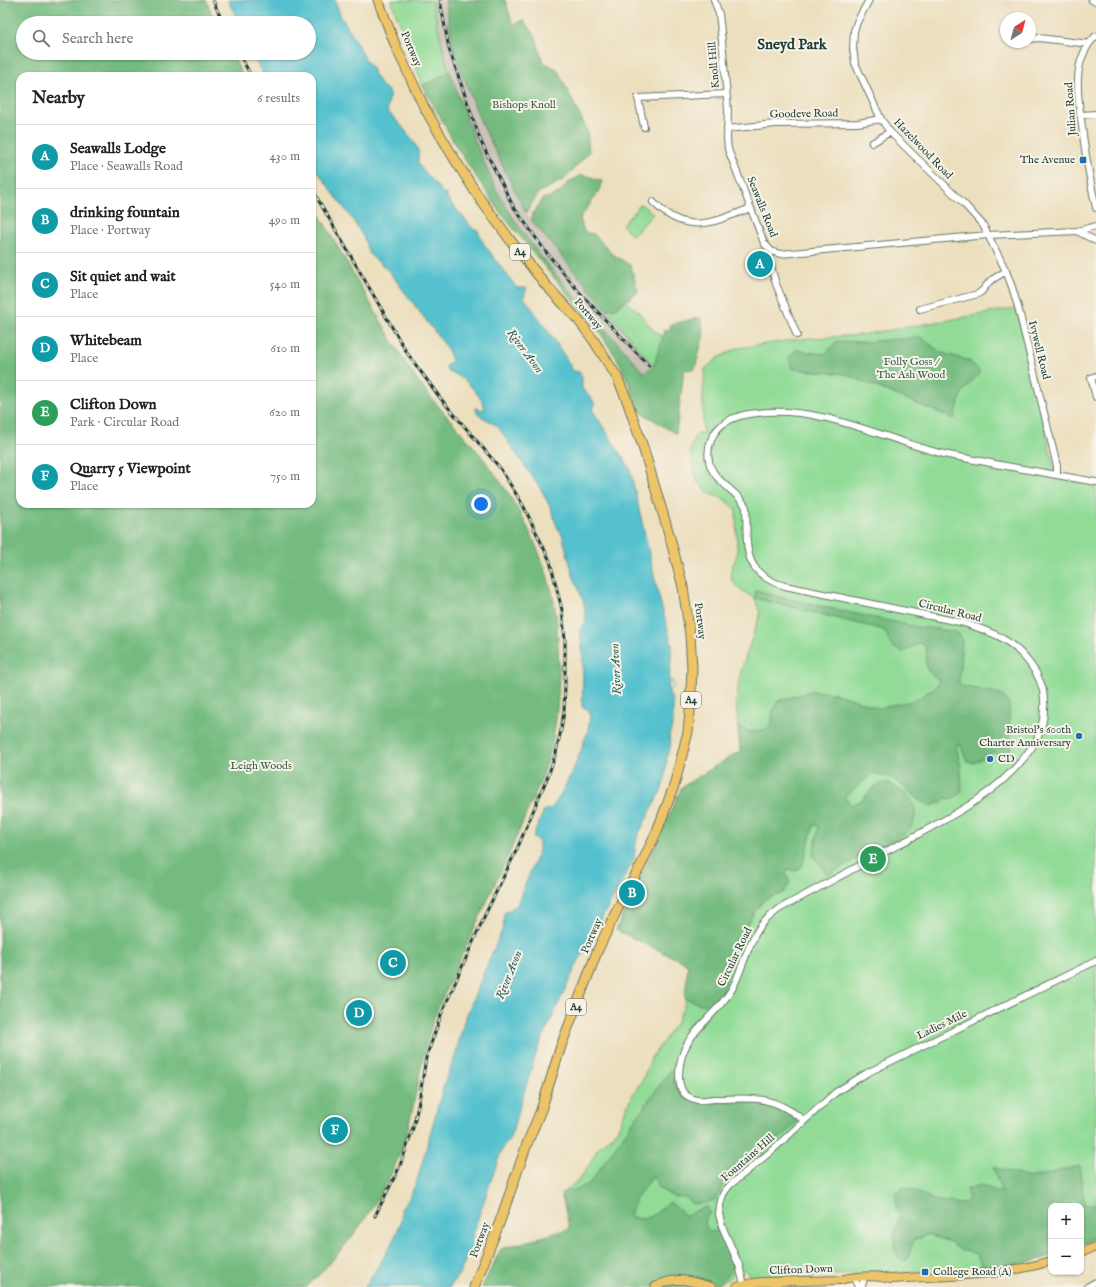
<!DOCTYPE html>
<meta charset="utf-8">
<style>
:root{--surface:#fff;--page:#f6f6f6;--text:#222;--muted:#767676;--line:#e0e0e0;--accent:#1f6fb2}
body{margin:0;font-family:"IM FELL English",serif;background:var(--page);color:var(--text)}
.controls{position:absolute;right:12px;bottom:12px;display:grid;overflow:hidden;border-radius:8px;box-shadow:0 1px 3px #0004}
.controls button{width:36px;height:36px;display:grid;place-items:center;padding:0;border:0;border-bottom:1px solid var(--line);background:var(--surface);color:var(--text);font:20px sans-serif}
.compass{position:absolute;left:1000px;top:12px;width:36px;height:36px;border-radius:50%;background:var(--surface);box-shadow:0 1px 3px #0004;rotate:36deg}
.you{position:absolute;left:481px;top:504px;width:14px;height:14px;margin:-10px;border:3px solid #fff;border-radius:50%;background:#1a73e8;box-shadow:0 0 0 6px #1a73e833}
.badge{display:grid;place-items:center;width:26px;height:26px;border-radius:50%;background:var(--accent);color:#fff;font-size:13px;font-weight:700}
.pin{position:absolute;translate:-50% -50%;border:2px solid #fff;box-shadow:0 1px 4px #0006}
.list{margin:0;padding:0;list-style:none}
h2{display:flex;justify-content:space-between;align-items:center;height:52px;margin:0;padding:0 16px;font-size:17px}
h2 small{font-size:13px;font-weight:400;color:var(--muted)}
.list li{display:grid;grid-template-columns:26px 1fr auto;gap:12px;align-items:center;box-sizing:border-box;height:64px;padding:0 16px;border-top:1px solid var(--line)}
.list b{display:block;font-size:15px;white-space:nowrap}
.list p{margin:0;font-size:13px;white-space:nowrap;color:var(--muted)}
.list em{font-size:13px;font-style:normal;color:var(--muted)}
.icon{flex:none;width:22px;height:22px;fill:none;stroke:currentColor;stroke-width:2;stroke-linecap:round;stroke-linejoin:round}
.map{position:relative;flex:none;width:1096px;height:1287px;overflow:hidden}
.search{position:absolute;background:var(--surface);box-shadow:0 1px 3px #0004;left:16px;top:16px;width:300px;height:44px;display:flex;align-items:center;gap:10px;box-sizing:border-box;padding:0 14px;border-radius:22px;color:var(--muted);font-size:15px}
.panel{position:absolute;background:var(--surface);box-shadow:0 1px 3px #0004;left:16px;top:72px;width:300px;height:436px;border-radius:12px}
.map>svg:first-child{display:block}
.industrial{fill:#ccc2b9}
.green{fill:#91db97;stroke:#588c66}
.forest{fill:#74bb80;stroke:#4a7c5a}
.water{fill:#54c1ce;stroke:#3a7f81}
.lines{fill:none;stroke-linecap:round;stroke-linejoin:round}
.stream{stroke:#54c1ce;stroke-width:1.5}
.minor-casing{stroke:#677664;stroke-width:8}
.major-casing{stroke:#677664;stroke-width:10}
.highway-casing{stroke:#677664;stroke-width:11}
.minor{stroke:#fff;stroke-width:6}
.major{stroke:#eec469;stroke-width:8}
.highway{stroke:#eec469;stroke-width:9}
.rail-casing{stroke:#1f3d34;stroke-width:3}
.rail{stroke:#f7f3e8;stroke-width:1.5;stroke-dasharray:4.5;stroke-linecap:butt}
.poi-dot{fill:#1f6fb2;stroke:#f7f3e8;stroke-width:1.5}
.labels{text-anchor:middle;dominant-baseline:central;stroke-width:4;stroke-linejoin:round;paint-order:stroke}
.shield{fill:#f7f3e8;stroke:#60746a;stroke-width:1}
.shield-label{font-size:10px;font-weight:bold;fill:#1f3d34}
.street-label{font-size:11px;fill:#1f3d34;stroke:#f7f3e8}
.park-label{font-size:11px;fill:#365d48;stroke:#f7f3e8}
.poi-label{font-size:11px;fill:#1f3d34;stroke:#f7f3e8;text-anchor:end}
.water-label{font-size:12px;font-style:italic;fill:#2c5e5a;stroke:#f7f3e8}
.district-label{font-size:15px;font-weight:bold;fill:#1f3d34;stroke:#f7f3e8}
</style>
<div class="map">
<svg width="1096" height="1287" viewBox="0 0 1096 1287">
<rect width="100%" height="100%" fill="#f7f3e8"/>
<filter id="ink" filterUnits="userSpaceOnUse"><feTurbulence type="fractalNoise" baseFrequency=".025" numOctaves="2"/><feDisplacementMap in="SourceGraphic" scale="8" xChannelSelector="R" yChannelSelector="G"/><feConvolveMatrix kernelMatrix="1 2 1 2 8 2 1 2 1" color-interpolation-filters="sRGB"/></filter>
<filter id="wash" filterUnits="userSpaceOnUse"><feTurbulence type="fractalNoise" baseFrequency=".012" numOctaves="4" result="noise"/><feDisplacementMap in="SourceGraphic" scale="16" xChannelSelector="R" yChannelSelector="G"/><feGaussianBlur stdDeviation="0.9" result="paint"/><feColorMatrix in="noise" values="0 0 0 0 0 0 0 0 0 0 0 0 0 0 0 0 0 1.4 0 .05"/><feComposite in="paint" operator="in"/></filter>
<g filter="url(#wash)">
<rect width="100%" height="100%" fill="#ecdfbe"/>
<!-- industrial -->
<path class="industrial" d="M432,0h13l9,52 26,68 46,93 32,40 96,113 -9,7 -98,-109 -25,-32 -26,-41 -21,-51 -28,-75z"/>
<!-- green -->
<path class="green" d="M391,0h41l15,65 3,7 -28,14 -6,-20z
M641,204l12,10 -20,22 -11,-11z
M625,301l12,9 16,20 10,7 -9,29 -48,-57 9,-1z
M1016,308l41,171 39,6v758l-15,5v-42h-30v51l-40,10 -247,11h-13l-6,-8 -10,-1c-3,8 -7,11 -15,14l-238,4 19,-38 86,-26 -20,-18 -3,-13 15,-12 12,-18 6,-13 11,-11 6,-3 5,-9 12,-29 12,-18 8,-21 26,-36 8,-19 3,-39 -72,-34 66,-143 58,-36 -4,-50 5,-30 19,-57 -5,-16c-10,-5 -27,-14 -24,-28 2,-8 6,-10 6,-18l-1,-43 -12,-10 -16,-6 -11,-12 -6,-25v-8l4,-12 5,-3 3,2v-41l2,-25 13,-11 20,-10 61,-9 61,-4 106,-18z"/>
<!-- forest -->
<path class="forest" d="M0,0h206l10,23h-193v30h208l12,23h-223v428h292v-302c21,37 43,74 64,111 13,21 24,43 38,63 24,33 54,61 78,94 30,40 57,94 64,144 2,18 2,37 3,55 0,31 -3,61 -11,91 -6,21 -17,41 -25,62 -27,62 -57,122 -84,183 -16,38 -20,79 -30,119 -15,63 -56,117 -102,163h-307z
M445,0h60l8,25 10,-5 12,15 8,27 14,7 30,61 2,22 -25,28 -25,12 -13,21 -46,-93 -26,-68z
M450,72c10,30 21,60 33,88 5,11 9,22 14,31 37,69 97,123 147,182l10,-7 11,-36 6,-1 -1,-4 30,-8 4,16 -9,36 -11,1 -8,64 -38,-24 -9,-26 -10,-22 -19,-30 -51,-60 -49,-60 -43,-64 -20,-37 -15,-25z
M581,175l7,1 14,5 -4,12 -18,25 4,14 10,2 17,19 20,13 7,26 -23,16 -9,1 -74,-88v-6l10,-16 8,-2 10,-5 9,-10z
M921,337l19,15 30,9 10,11 -18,21 -8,26 -109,-45 -53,-5 -3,-12 7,-7 29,4 12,-13 28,1z
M756,590l23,7 138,30 37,4 5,3 3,6 -3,43 2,3 40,8 8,9 2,45 -5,6 -5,2 -7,-4 -20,11 -7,-2c-3,-5 -4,-11 -7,-17l-4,2 5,21 1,25c-5,4 -9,8 -16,6l-4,4 -11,4 -14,-8 -24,-20 -19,-5 -30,24 7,8 11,-5 13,-14 12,-4c7,5 22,12 25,20 6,12 3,23 -7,32l-40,20 -37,21 -15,-19 6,-29 -5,-3 -12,43 -7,4 -7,-2 -2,5 4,9 -7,10 -18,6 -10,12 -16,27 -8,4 1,10 -9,41 -11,10 -10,2 -17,-7 3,-34 -72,-34 66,-143 58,-36 -2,-25 13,6 16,-3 5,-7v-9l6,-12 33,-10 23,2 45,15 36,-8 21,-13 3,-7c-4,-3 -10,-6 -12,-11 -4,-10 5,-22 -8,-26l-16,9 -11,-5 -8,-17 -129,-32z
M671,1069c2,10 3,20 12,27 13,11 52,4 70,5 13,1 25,6 38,10l6,11 -39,37 -32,22 -11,19 -10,3 -13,1 -7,-7h-11l-16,-9 -5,-12 -17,23 -6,17c17,8 28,-5 40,-14l16,14 21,-10 3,6 -5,8 1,7 6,5 8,-2c4,8 16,27 13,35 -2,8 -12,16 -17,22h-234l19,-38 69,-18 -9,-38 13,-3 15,-6z
M1079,1166l6,39 11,-1v34l-15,4v-36h-30v49l-3,1 -36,9 -30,1 -6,-12 -16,-4 -10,-8 -16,-5 -5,-3 -8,4 -7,1 -7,21h-7c-9,-18 -7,-27 1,-44l-5,-6v-16l6,-7 13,4 18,9 30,4 6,-5 -3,-10 14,-4 22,8 -9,-26 37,11z"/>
<!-- water -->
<path class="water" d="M228,0h107l6,17 9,14 17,31 5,6 2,7 8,11 8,7 -3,18c8,7 30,31 31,40 1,4 0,8 0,13l26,30h3v4l27,32h4l2,6 4,8 32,43 2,1h9l-3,8 1,3c17,23 34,46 47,70l2,2 5,1 3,5v12c6,5 11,8 13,17l-3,3 38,60 29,128 13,48 -3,39 -1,4h1v5l4,9v21l-4,13 2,9 -4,11 -2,24 -5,13 -23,44 -3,22 -57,105 -39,84 -28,90 -8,11 -27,78 -3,12 1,8 -5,6 -7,18 -11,16h-85c11,-18 33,-49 36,-69 1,-4 0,-6 0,-9l8,-10 8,-18 27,-97 11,-28 9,-34 20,-50 19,-44 1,-15 13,-8 22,-55v-8l-6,-5 11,-27 7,-1c11,-12 47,-87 37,-100l-6,-2c1,-26 2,-51 -2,-77l6,-9 -2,-18 -11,-28 -11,-41 -5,-7 -6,-18 -9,-18 -44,-64c-7,-7 -20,-9 -23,-19h2l8,2c0,-9 -17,-28 -25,-33 -4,-3 -8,-4 -12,-5l-2,-6 6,-5 -3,-9 -5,-8 -56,-74 -19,-16 -5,-16 -11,-18 -41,-56v-88h-49l-11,-23h57v-30h-69l-8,-14z"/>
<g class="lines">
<!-- stream -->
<path class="stream" d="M669,681h4v8"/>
</g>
</g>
<g filter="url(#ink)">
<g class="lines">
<!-- minor casing -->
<g class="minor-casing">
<path id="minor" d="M714,0l5,14 4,37 5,59 -1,29 1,10 36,94 7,8 9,3 208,-19 89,-4 19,-5
M869,0l-12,22 -3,9 -1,18 1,6 1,8 5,11 21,45 9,13 75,73 18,20 23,46 6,16 6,20 31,126 8,33v9
M1092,0l4,2
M1096,36c-9,8 -15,21 -17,32 -3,19 0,40 3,58 3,29 8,54 14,82
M1030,39l9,-1 50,6
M1080,115l16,-1
M644,127l-6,-29 88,-4
M727,129l48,-5 83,-1 23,-4
M872,143l18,-11
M653,202c33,34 59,21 98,6
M1077,231l19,10
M771,251l-2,5v4l7,24 21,51
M920,309l58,-15 4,-3 8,-10 16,-10
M1096,376l-5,2 5,19
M804,1120c-12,-9 -25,-17 -40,-20 -16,-3 -33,-1 -49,-1 -6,0 -13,2 -18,1 -3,-1 -9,-3 -11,-5 -6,-4 -7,-13 -7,-20 1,-43 34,-54 53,-86 11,-20 17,-52 33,-68 4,-4 9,-8 14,-12 39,-21 78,-42 117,-63 47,-25 106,-53 136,-99 10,-14 13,-31 12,-48 -1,-25 -23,-50 -44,-62 -11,-6 -24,-10 -36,-14l-179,-37c-45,-13 -37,-40 -39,-79 -9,-17 -34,-26 -37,-46 -3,-15 4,-31 17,-39 9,-6 20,-8 31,-9 65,-8 126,26 187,41 17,4 34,6 51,10 34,6 67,12 101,18
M855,1277l1,5 2,5
M744,1285l-5,-20 -17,-39 -3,-12 1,-9 3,-11 7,-9 39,-32 67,-61 31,-19 229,-112
M862,1287l2,-10
M1087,1287l9,-5"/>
</g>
<!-- major casing -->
<g class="major-casing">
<path id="major" d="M1081,1252l15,-5
M655,1287c22,-12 34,-6 57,0
M737,1287l16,-4 9,-1 79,-2c7,-3 33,-5 40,-3 4,1 6,2 10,2 53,-4 108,-2 160,-18"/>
</g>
<!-- highway casing -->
<g class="highway-casing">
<path id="highway" d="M378,0l18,47 28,60 28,48 28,44 31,42 34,43 34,37 15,20 23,36 9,21 17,49 26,87 14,53 7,48 2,33 -2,43 -2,21 -14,54 -17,45 -17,36 -25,47 -18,38 -36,94 -20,64 -14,34 -28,80 -25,63"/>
</g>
<!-- minor -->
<use href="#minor" class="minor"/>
<!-- major -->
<use href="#major" class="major"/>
<!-- highway -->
<use href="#highway" class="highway"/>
<!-- rail casing -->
<g class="rail-casing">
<path id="rail" d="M213,0l10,23
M440,0l9,49 32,93 32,64 33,46 34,41 69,73
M239,53l12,23
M312,189l95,164 34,46 59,69 23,37 27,56 12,49 3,29v46l-1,26 -3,19 -5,23 -8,23 -31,73 -33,68 -43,98 -15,43 -7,43 -6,27 -8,24 -6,16 -24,48"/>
</g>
<!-- rail -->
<use href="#rail" class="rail"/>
</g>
</g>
<!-- markers -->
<g class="poi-dot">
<rect x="1079" y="156" width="8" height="8" rx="2"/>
<circle cx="1079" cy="736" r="4"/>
<circle cx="990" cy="759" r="4"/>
<rect x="921" y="1268" width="8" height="8" rx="2"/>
</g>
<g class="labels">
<!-- shield labels -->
<g class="shield">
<rect x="510" y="244" width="20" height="16" rx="3"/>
<rect x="681" y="692" width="20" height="16" rx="3"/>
<rect x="566" y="999" width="20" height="16" rx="3"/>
</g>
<g class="shield-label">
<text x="520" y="252">A4</text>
<text x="691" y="700">A4</text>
<text x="576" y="1007">A4</text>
</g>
<!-- street labels -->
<g class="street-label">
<text transform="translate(411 49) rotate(67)">Portway</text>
<text transform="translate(714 65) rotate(-95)">Knoll Hill</text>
<text transform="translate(1071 109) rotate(-94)">Julian Road</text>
<text transform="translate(804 114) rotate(-1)">Goodeve Road</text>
<text transform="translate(923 149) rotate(46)">Hazelwood Road</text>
<text transform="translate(762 207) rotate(68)">Seawalls Road</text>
<text transform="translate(588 314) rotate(50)">Portway</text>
<text transform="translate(1039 350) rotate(76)">Ivywell Road</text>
<text transform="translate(950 611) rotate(14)">Circular Road</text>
<text transform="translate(700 621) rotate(83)">Portway</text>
<text transform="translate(592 936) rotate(-66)">Portway</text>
<text transform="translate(735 957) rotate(-64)">Circular Road</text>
<text transform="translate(942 1025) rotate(-26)">Ladies Mile</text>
<text transform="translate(748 1158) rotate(-41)">Fountains Hill</text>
<text transform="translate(480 1240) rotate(-69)">Portway</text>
<text transform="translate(801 1270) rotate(-2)">Clifton Down</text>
</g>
<!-- park labels -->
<g class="park-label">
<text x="524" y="105">Bishops Knoll</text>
<text x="911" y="362">Folly Goss /<tspan x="911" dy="13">The Ash Wood</tspan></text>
<text x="261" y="766">Leigh Woods</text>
</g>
<!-- poi labels -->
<g class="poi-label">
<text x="1075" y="160">The Avenue</text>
<text x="1071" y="730">Bristol's 600th<tspan x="1071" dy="13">Charter Anniversary</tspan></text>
<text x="998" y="759" text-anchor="start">CD</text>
<text x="933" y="1272" text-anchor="start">College Road (A)</text>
</g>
<!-- water labels -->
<g class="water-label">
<text transform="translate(525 351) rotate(53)">River Avon</text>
<text transform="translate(616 669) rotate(-93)">River Avon</text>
<text transform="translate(509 975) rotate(-68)">River Avon</text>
</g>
<!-- district labels -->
<g class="district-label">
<text x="792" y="44">Sneyd Park</text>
</g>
</g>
</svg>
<div class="controls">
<button>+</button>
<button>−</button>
</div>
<svg class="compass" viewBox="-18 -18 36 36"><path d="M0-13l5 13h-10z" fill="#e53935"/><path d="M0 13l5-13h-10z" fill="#767676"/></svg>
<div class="you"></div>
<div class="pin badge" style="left:760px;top:264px;background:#0f9aa8">A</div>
<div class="pin badge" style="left:632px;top:893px;background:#0f9aa8">B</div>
<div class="pin badge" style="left:393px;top:963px;background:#0f9aa8">C</div>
<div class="pin badge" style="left:359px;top:1013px;background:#0f9aa8">D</div>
<div class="pin badge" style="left:873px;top:859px;background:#2e9e5b">E</div>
<div class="pin badge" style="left:335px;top:1130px;background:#0f9aa8">F</div>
<div class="search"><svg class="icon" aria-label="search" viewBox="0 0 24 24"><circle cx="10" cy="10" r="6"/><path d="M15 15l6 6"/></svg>Search here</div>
<section class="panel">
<h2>Nearby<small>6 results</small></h2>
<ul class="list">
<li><span class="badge" style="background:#0f9aa8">A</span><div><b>Seawalls Lodge</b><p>Place · Seawalls Road</p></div><em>430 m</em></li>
<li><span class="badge" style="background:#0f9aa8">B</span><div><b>drinking fountain</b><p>Place · Portway</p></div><em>490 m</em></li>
<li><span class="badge" style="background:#0f9aa8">C</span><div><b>Sit quiet and wait</b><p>Place</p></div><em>540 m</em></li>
<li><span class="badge" style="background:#0f9aa8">D</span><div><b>Whitebeam</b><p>Place</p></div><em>610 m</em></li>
<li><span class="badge" style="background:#2e9e5b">E</span><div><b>Clifton Down</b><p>Park · Circular Road</p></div><em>620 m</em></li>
<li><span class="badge" style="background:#0f9aa8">F</span><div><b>Quarry 5 Viewpoint</b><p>Place</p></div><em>750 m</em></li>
</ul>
</section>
</div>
